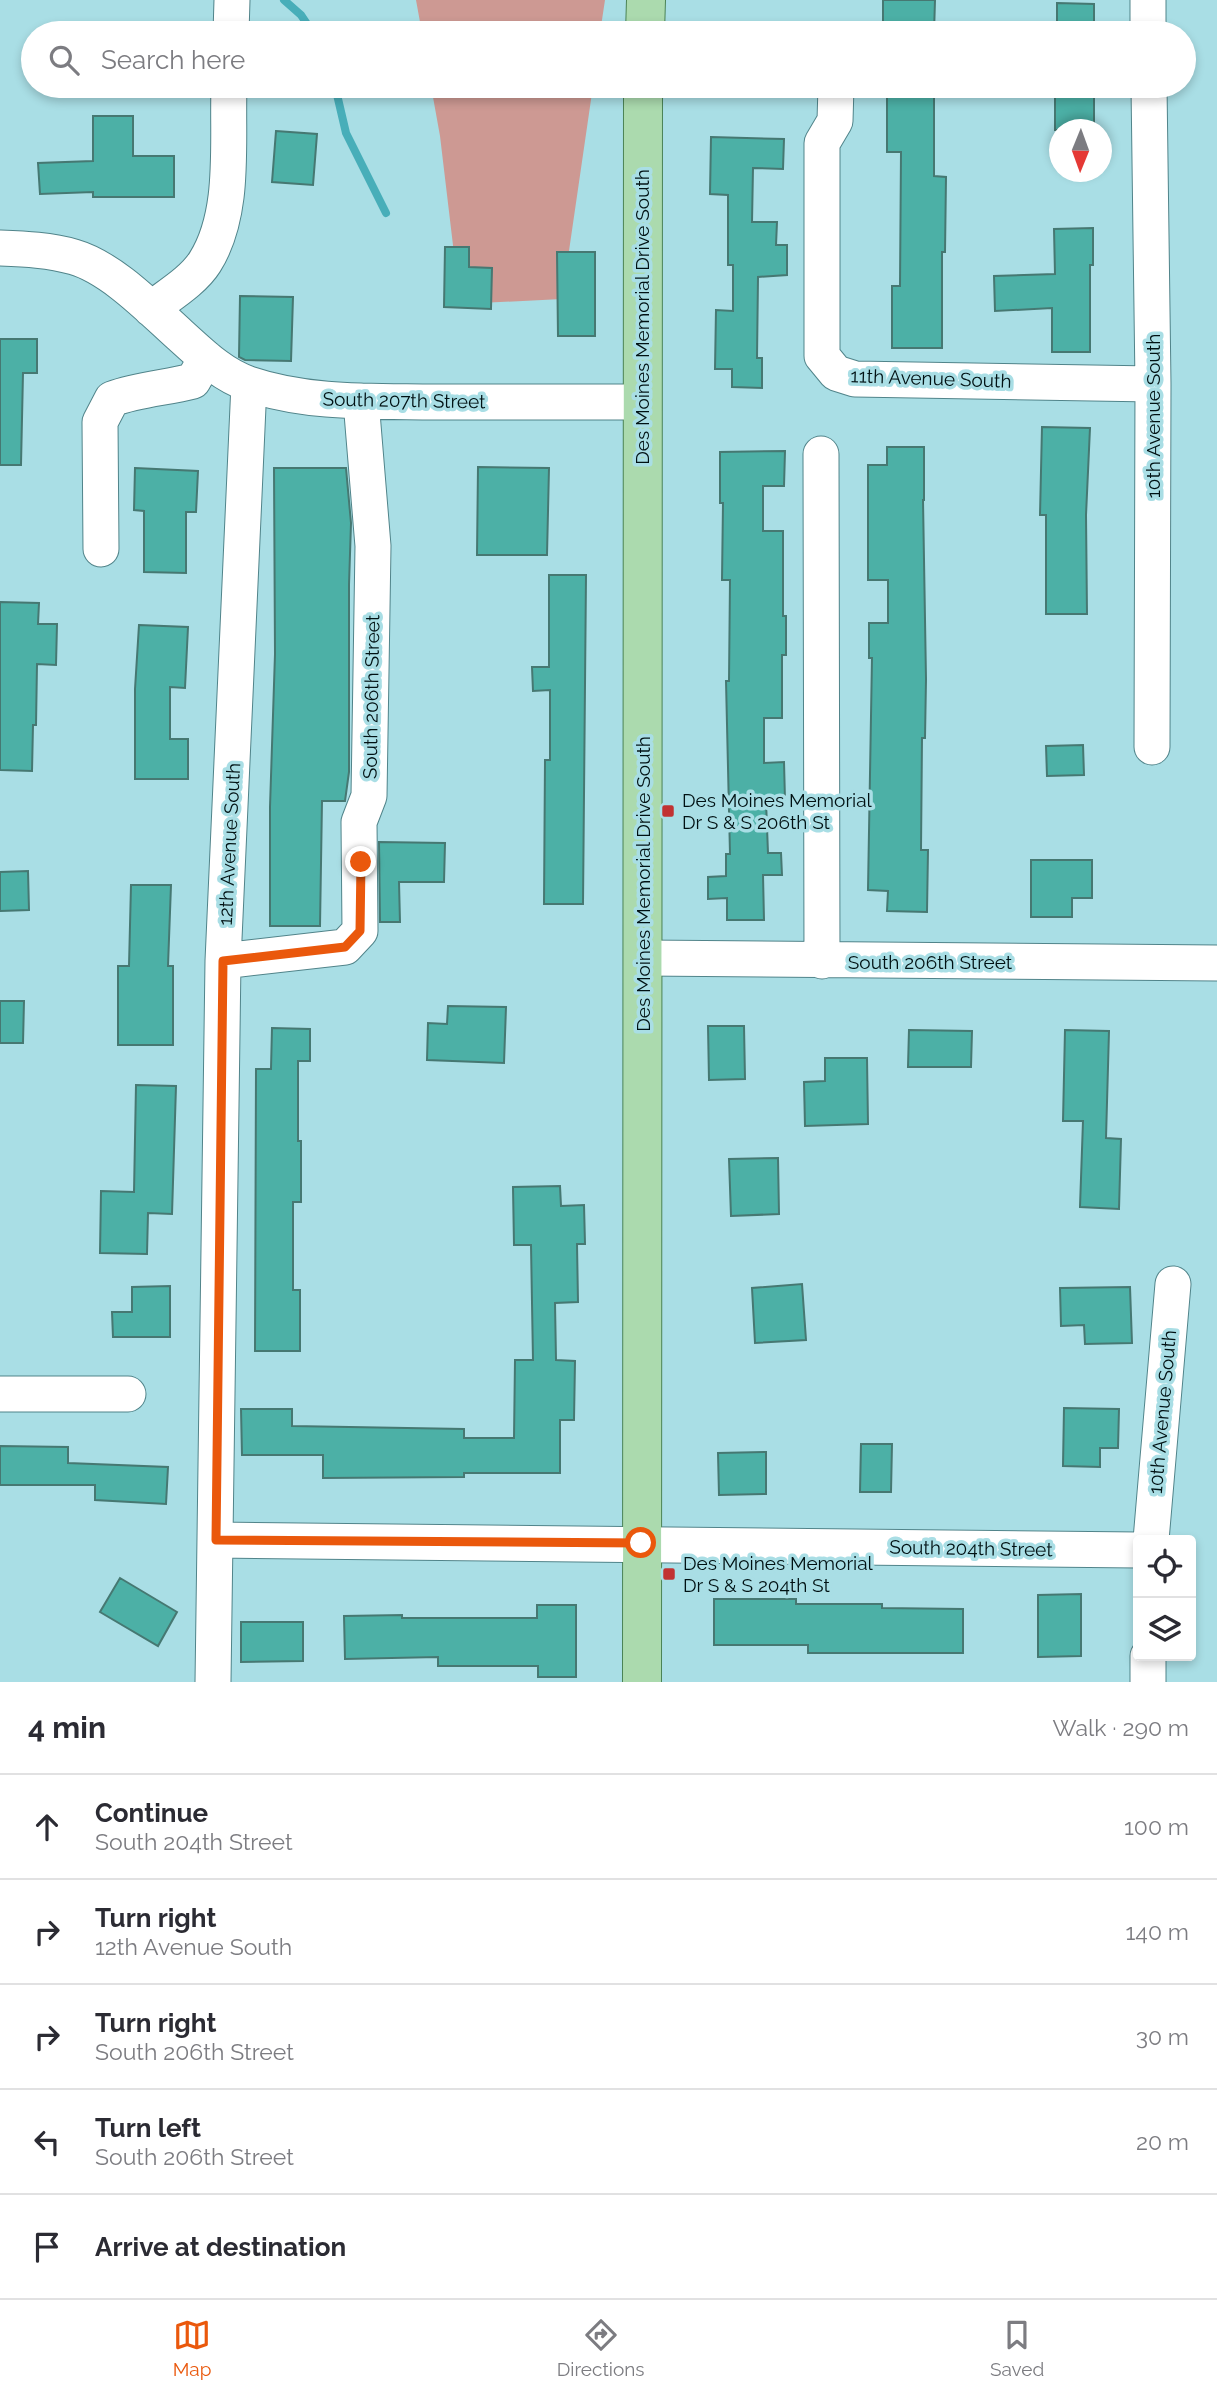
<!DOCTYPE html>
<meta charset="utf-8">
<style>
:root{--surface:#fff;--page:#f7f7f7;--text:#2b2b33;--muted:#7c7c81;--line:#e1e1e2;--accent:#ea580c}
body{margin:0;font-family:Raleway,sans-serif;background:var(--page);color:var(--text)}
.controls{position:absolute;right:21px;bottom:21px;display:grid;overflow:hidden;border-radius:7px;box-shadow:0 4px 10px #0003}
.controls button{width:63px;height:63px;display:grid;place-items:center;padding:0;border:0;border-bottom:2px solid var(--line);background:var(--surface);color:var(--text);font:35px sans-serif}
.compass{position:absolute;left:1049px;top:119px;width:63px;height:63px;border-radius:50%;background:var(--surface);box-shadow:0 4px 10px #0003;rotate:181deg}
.stop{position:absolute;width:21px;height:21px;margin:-16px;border:5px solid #ea580c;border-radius:50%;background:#fff}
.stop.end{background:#ea580c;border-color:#fff;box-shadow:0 2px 7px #0008}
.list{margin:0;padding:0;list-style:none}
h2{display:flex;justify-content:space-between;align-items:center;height:91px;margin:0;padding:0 28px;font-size:30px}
h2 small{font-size:23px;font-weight:400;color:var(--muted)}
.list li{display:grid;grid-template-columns:46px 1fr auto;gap:21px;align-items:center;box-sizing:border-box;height:105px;padding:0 28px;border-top:2px solid var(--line)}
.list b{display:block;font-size:26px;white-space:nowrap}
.list p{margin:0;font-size:23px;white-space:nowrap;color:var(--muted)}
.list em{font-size:23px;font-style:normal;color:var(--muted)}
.icon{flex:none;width:38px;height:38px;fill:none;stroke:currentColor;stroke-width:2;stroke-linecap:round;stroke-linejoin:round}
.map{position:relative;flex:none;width:1217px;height:1682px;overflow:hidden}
.search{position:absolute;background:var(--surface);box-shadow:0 4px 10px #0003;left:21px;right:21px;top:21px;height:77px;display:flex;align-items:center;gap:18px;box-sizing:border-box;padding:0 24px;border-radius:38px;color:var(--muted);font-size:26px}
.sheet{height:616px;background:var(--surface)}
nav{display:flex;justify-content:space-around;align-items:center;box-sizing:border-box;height:98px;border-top:2px solid var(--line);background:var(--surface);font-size:19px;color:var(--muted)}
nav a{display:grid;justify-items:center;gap:4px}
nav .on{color:var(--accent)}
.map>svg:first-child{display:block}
.green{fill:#cd9993}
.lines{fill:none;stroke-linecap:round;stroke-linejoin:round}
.stream{stroke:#48aeb9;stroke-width:8}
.building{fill:#4cb0a6;stroke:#467872;stroke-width:2}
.minor-casing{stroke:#51848a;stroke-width:37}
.major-casing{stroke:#4b8355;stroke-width:40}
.minor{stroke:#fff;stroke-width:35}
.major{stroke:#abdaae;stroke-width:38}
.route{stroke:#ea580c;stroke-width:9}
.poi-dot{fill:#c13232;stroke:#a9dee5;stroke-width:2.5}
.labels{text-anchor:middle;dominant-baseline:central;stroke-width:7;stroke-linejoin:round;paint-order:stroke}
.street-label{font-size:19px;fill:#001113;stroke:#a9dee5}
.poi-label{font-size:19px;fill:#001113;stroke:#a9dee5;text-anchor:start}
</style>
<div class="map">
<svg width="1217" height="1682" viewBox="0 0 1217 1682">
<rect width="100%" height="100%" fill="#a9dee5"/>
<!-- green -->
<path class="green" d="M416,0h189l-5,33h-178z
M431,86h162l-31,213 -102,5 -20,-168z"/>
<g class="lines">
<!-- stream -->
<path class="stream" d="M284,0l17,15 12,18
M335,86l11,47 40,80"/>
</g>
<!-- building -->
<path class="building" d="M883,0h52l-1,33h-51z
M1057,3l37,1v29h-37z
M887,90h47v86l12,1 -1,75h-3v96h-50v-62h8l1,-134h-14z
M1055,95h39v35h-39z
M93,116h40v40h41v41h-81v-5l-53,2 -2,-31 55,-2z
M276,131l41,3 -4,51 -41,-3z
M711,137l73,2 -1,30 -30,-1 -1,54h25l-1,23h11v30l-29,2 -1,81h5v30l-30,-1v-18h-17l1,-59 17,1v-46h-5v-70l-18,-1z
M1093,228v37h-3v87h-38v-44l-57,3 -1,-35 61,-2 -1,-45z
M445,247h24v20l23,1 -1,41 -47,-2z
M557,252h38v84h-37z
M240,296l53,1 -2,64 -46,-1 -6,-3z
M0,339h37v34h-14l-2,92h-21z
M1042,427l48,1 -4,87 1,99h-41v-99h-6z
M887,447h37v53h-1l3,179 -1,59h-3l-1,112h7l-1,62 -40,-1 1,-20 -20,-1 4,-232h-3v-35h19v-43h-20v-115h19z
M785,451l-1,35h-21v45h20v85h3v39h-4v63h-18v45l20,-1 1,38 -19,1 2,52h13l1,22h-19l1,45h-37v-22l-19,1v-22l18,-1v-22h4l-4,-173h3l1,-101h-8l1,-77h-3v-51z
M478,467l71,1 -2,87h-70z
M135,468l63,3 -2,41h-10v61l-42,-1v-61l-10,-1z
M274,468h72l5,55 -2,62v187l-4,29h-23l-2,125h-50v-119l5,-153z
M549,575h37l-3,329h-39l1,-144h5v-70l-17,1 -1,-24h17z
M0,602l39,1 -1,21h19l-1,41 -19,-1 -1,61h-3l-1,46 -32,-1z
M139,625l49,2 -3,61 -15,-1v52h18v40h-53v-90z
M1083,745l1,30 -37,1 -1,-30z
M379,842l66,1 -1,39h-45l1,40h-20z
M1031,860h61v38h-20v19h-41z
M28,871l1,39 -29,1v-39z
M131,885h40l-3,81h5v79h-55v-79h11z
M0,1001h24l-1,42h-23z
M448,1006l58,1 -2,56 -77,-3 1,-37 19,1z
M708,1026h36l1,53 -36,1z
M272,1028l38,1v32h-12v80h3v61h-8v88h7v61h-45l1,-282h15z
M909,1030l63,1 -1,36h-63z
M1065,1030l44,1 -3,107 15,1 -2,70 -39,-2 3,-86h-20z
M825,1058h42l1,66 -63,2 -1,-44 21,-1z
M136,1085l40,1 -4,128 -24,-1 -1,41 -47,-1 1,-62 33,1z
M778,1158l1,56 -48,2 -2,-57z
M560,1186l1,20 23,-1 1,39h-8l1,58 -23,1 1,57 19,1 -1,59h-14v53h-96v4l-141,1v-23h-81l-1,-46h51v17l172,3v9h50l1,-78h18l-2,-115h-17l-1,-58z
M802,1284l4,56 -51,3 -3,-55z
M170,1286v51h-57l-1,-25h20v-25z
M1130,1287l2,56 -47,1 -1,-19 -23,1 -1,-38z
M1064,1408l55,1 -1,39h-18v19l-37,-1z
M861,1444h31l-1,48h-31z
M0,1446l68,1v16l100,4 -2,37 -71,-4v-15h-95z
M766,1452v42l-47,1 -1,-42z
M120,1578l57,34 -19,34 -58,-34z
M1081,1594v62l-43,1v-62z
M714,1599h82v5h86v4l81,1v44h-155v-8h-94z
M537,1605h39v72h-38v-11h-100v-9l-93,2 -1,-43 58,-1v3h135z
M241,1622h62v39l-62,1z"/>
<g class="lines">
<!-- minor casing -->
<g class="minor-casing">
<path id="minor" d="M1148,0v33
M231,33l1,-33
M836,86l-1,35 -13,22v213l14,17 19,6 298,5
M1149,86l4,298 -1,363
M0,248c25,1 50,2 74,9 38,11 77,52 106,78 21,19 42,40 69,49 59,20 124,17 185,18 70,0 139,0 208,0
M151,309c18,-14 42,-28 54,-47 31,-49 22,-120 24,-176
M821,454l1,507
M101,549l-1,-127 12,-23c27,-10 54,-11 81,-18l13,-23
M644,958l573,5
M223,961l122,-14 15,-16 -1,-109 10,-26 4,-250 -12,-145
M0,1394h128
M216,1540l922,10
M1151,1540l22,-256
M213,1682l10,-721 26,-577
M1148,1682v-26"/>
</g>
<!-- major casing -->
<g class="major-casing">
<path id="major" d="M645,33l1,-33
M642,1682l1,-1596"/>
</g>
<!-- minor -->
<use href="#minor" class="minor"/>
<!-- major -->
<use href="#major" class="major"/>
</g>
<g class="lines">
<!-- route -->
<path class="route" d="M361,862l-1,69 -15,16 -122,14 -7,579 425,3"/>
</g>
<!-- markers -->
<g class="poi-dot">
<rect x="661" y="804" width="14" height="14" rx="3.5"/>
<rect x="662" y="1567" width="14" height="14" rx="3.5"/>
</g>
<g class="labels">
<!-- street labels -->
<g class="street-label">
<text transform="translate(642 317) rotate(-90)">Des Moines Memorial Drive South</text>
<text transform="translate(931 378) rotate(2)">11th Avenue South</text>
<text transform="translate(404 400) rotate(1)">South 207th Street</text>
<text transform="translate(1153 416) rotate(-90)">10th Avenue South</text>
<text transform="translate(371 697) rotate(-89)">South 206th Street</text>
<text transform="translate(229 844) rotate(-87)">12th Avenue South</text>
<text transform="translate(643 884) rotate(-90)">Des Moines Memorial Drive South</text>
<text x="930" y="962">South 206th Street</text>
<text transform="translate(1162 1412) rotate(-85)">10th Avenue South</text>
<text transform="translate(971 1548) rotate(1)">South 204th Street</text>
</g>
<!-- poi labels -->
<g class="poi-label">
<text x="682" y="800">Des Moines Memorial<tspan x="682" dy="22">Dr S &amp; S 206th St</tspan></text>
<text x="683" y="1563">Des Moines Memorial<tspan x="683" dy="22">Dr S &amp; S 204th St</tspan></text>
</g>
</g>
</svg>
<div class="controls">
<button><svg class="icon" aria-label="locate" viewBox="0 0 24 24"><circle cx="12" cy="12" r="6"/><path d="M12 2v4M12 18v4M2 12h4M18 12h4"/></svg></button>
<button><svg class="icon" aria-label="layers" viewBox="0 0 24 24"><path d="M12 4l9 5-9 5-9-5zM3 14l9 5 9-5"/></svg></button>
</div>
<svg class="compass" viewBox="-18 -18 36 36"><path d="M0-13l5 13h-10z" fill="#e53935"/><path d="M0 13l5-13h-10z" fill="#7c7c81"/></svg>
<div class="stop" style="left:641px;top:1543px"></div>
<div class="stop end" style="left:361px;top:862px"></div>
<div class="search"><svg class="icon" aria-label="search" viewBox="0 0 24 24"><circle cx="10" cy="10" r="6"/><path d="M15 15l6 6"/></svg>Search here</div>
</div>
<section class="sheet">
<h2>4 min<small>Walk · 290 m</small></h2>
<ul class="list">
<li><svg class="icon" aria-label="ahead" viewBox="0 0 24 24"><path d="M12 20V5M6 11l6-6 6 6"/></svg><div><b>Continue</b><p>South 204th Street</p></div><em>100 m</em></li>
<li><svg class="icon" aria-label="right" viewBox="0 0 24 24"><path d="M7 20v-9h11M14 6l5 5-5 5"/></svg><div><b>Turn right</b><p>12th Avenue South</p></div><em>140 m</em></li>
<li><svg class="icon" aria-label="right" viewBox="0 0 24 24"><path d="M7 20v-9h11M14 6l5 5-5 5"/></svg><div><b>Turn right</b><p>South 206th Street</p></div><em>30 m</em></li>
<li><svg class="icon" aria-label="left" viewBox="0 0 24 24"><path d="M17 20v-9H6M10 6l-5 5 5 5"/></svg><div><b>Turn left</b><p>South 206th Street</p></div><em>20 m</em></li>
<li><svg class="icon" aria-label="arrive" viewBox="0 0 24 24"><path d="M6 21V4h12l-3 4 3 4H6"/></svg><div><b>Arrive at destination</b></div></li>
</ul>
</section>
<nav>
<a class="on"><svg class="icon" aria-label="map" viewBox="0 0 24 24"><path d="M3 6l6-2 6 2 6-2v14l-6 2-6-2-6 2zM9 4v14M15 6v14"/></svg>Map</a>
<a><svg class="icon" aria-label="directions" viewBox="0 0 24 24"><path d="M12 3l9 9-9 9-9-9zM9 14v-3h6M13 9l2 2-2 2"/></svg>Directions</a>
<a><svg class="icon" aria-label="saved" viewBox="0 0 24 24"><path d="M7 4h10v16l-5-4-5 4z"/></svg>Saved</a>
</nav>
